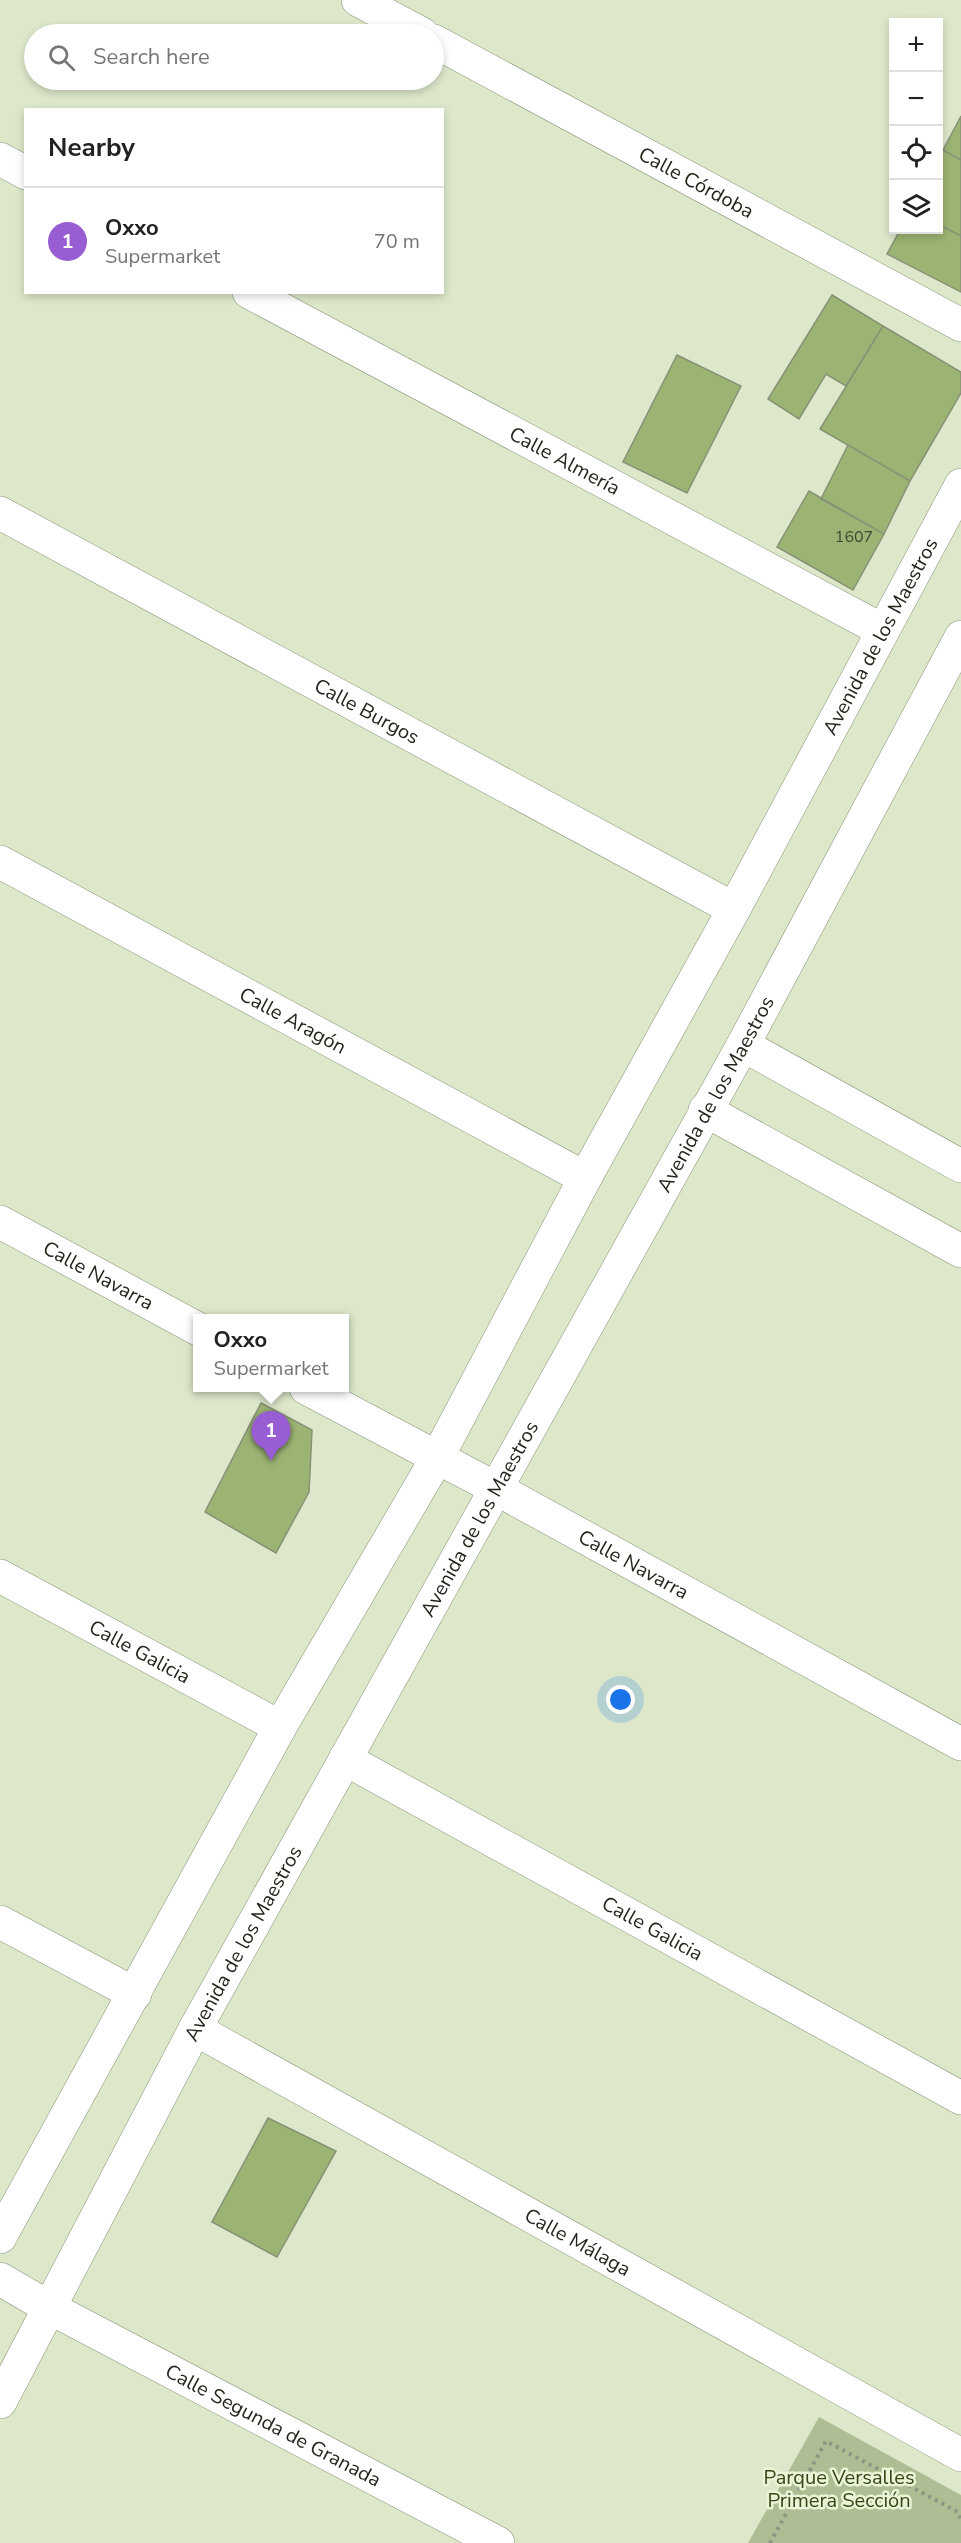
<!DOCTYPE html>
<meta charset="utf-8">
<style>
:root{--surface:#fff;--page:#f6f6f6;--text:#222;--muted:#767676;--line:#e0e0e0;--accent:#985cd3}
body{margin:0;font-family:"Nunito Sans",sans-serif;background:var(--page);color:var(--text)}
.controls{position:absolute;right:18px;top:18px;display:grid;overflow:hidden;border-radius:0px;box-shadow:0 3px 9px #0003}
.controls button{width:54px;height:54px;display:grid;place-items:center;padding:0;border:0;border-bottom:2px solid var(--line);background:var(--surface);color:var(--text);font:30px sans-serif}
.you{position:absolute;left:621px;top:1700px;width:21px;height:21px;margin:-15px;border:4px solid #fff;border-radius:50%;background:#1a73e8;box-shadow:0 0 0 9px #1a73e833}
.badge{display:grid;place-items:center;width:39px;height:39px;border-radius:50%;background:var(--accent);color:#fff;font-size:20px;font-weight:700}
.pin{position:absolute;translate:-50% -50px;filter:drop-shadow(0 2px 3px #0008)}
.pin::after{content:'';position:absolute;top:32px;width:21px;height:18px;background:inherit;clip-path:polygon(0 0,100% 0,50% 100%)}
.popup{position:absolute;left:193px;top:1314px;width:156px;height:78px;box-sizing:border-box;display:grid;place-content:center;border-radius:0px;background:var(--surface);filter:drop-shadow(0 2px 4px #0005);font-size:20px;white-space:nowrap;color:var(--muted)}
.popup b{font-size:22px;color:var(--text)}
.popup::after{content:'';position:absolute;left:50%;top:100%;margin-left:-12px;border:12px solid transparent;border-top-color:var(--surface)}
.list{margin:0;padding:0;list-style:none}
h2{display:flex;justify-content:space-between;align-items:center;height:78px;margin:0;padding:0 24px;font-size:26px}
h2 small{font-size:20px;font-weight:400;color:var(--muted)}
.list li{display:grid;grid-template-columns:39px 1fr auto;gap:18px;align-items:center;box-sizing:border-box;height:108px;padding:0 24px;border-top:2px solid var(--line)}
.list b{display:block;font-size:22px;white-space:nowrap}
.list p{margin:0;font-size:20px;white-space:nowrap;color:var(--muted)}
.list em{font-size:20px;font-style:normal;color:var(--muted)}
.icon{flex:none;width:33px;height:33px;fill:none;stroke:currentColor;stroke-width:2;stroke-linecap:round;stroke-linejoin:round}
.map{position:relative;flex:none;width:961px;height:2543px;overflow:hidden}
.search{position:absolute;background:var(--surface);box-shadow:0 3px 9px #0003;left:24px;top:24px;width:420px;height:66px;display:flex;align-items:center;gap:15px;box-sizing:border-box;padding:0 21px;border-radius:33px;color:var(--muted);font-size:22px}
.panel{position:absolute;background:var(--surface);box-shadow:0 3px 9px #0003;left:24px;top:108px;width:420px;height:186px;border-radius:0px}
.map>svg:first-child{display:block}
.green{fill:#aebd94}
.building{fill:#9cb473;stroke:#879176;stroke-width:1.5}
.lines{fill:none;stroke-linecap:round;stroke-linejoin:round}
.minor-casing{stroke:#899378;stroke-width:34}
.secondary-casing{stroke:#899378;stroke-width:34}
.path{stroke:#8d9681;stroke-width:4;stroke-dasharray:3 4.5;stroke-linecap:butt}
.minor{stroke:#fff;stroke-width:33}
.secondary{stroke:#fff;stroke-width:33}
.labels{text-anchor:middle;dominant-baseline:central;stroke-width:5;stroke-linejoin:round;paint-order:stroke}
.number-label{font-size:16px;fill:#404a32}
.street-label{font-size:20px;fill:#22271c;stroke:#eaf5d8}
.park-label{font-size:20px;fill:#374617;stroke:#eaf5d8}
</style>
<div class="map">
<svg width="961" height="2543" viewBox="0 0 961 2543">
<rect width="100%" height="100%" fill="#dde8cb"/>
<!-- green -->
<path class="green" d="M819,2417l142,78v48h-213z"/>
<!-- building -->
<path class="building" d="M961,116v44l-18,-10z
M943,150l18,10v76l-23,-12v-66z
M938,224l23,12v56l-74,-38 13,-24h38z
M832,295l51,31 -37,60 -20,-12 -27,45 -31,-20z
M883,326l78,46v21l-51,88 -90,-52z
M677,355l64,31 -54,107 -64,-31z
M848,445l62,36 -26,53 -63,-35z
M809,491l75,43 -31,56 -76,-43z
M261,1403l51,27 -3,62 -33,61 -71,-41z
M268,2118l68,33 -59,106 -65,-35z"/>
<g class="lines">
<!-- minor casing -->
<g class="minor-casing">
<g id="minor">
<path d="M358,0l64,34"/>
<path id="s1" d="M434,41l527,284"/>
<path d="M0,159l26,14"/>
<path id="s2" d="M249,292l633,338"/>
<path id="s3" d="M0,513l734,396"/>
<path id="s4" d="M0,862l585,316"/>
<path d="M743,1045l218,121"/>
<path d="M705,1110l256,141"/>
<path id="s5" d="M0,1222l198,107"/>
<path id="s6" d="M306,1388l189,100 466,256"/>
<path id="s7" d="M0,1576l280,151"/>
<path id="s8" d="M345,1759l616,339"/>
<path d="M0,1922l135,72"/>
<path id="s9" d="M195,2029l766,426"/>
<path id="s10" d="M0,2279l50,29 448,235"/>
</g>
</g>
<!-- secondary casing -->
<g class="secondary-casing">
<g id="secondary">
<path id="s11" d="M0,2237l280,-510 157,-269 148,-280 149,-269 227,-424"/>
<path id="s12" d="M0,2402l195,-373 548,-984 218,-408"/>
</g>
</g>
<!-- path -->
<path class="path" d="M770,2543l56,-102 132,71 3,8"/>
<!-- minor -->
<use href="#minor" class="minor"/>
<!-- secondary -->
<use href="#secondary" class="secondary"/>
</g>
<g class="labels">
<!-- number labels -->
<g class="number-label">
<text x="854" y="537">1607</text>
</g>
<!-- street labels -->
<g class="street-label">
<text stroke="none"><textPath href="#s1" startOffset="298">Calle Córdoba</textPath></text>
<text stroke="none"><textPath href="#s2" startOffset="358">Calle Almería</textPath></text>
<text stroke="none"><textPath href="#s11" startOffset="1827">Avenida de los Maestros</textPath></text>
<text stroke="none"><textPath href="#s3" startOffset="417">Calle Burgos</textPath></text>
<text stroke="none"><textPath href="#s4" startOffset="333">Calle Aragón</textPath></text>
<text stroke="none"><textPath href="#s12" startOffset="1491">Avenida de los Maestros</textPath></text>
<text stroke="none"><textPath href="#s5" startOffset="112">Calle Navarra</textPath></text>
<text stroke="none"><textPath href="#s12" startOffset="1005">Avenida de los Maestros</textPath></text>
<text stroke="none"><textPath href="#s6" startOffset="372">Calle Navarra</textPath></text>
<text stroke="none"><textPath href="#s7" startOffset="159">Calle Galicia</textPath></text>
<text stroke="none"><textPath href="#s8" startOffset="351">Calle Galicia</textPath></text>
<text stroke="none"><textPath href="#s12" startOffset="519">Avenida de los Maestros</textPath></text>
<text stroke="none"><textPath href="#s9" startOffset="438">Calle Málaga</textPath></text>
<text stroke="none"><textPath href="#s10" startOffset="310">Calle Segunda de Granada</textPath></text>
</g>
<!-- park labels -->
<g class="park-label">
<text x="839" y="2477">Parque Versalles<tspan x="839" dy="23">Primera Sección</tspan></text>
</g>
</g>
</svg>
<div class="controls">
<button>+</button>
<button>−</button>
<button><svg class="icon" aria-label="locate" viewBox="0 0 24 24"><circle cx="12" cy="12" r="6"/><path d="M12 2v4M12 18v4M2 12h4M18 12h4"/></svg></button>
<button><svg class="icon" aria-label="layers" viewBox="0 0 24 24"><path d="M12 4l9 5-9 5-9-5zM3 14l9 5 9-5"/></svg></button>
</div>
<div class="you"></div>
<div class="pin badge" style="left:271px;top:1461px">1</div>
<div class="popup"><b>Oxxo</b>Supermarket</div>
<div class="search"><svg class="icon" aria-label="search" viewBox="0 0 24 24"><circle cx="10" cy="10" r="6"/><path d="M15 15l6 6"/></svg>Search here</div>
<section class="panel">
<h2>Nearby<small></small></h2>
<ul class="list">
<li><span class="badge">1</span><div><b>Oxxo</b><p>Supermarket</p></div><em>70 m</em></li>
</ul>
</section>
</div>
